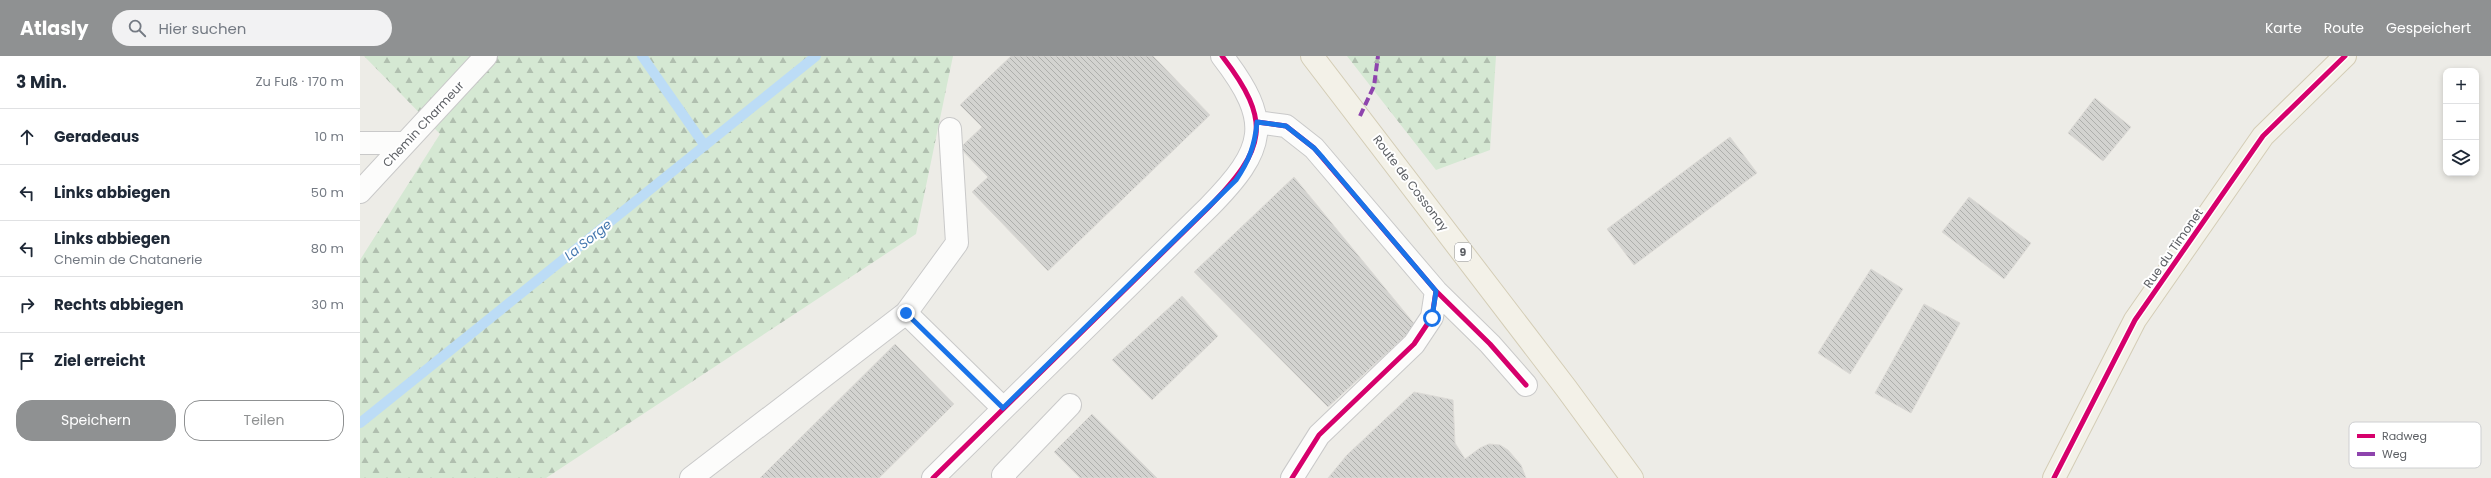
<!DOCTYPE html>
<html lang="de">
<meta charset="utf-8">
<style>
:root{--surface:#fff;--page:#f2f2f3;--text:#1f2937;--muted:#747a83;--line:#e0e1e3;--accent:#8f9192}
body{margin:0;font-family:Poppins,sans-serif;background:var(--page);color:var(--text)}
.controls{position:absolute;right:12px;top:12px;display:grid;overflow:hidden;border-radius:8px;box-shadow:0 2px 6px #0003}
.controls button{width:36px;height:36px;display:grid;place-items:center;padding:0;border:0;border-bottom:1px solid var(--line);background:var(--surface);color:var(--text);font:20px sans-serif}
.stop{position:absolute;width:12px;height:12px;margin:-9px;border:3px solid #1a73e8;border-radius:50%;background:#fff}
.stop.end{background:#1a73e8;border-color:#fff;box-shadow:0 1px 4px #0008}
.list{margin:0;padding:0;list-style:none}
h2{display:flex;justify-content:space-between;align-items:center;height:52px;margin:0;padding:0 16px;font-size:17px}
h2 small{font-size:13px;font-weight:400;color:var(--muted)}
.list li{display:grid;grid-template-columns:26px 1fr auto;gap:12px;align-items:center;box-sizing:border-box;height:56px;padding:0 16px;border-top:1px solid var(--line)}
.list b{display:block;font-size:15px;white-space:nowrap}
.list p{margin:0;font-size:13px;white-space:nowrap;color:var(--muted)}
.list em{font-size:13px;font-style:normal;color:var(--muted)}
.actions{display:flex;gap:8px;padding:12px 16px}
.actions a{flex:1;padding:9px 0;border:1px solid var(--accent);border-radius:16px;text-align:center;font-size:14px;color:var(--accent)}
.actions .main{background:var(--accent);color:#fff}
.icon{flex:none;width:22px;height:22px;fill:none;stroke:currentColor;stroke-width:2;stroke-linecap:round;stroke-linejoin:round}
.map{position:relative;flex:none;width:2131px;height:422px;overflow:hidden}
header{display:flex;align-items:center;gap:24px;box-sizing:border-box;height:56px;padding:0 20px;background:var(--accent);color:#fff}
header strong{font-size:19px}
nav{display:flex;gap:22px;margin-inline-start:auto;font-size:14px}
.search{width:280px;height:36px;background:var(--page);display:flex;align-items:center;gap:10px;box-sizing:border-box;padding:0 14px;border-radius:22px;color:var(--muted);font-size:15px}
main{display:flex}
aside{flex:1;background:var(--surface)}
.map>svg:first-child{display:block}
.forest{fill:url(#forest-firs)}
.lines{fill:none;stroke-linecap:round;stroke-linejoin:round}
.stream{stroke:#bcdcf6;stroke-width:10}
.building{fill:url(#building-back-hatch);stroke:#dcdad6}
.minor-casing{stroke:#c9c9c9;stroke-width:24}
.major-casing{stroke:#d4cdb6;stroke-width:24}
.minor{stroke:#fcfcfb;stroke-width:22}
.major{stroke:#f3f1e8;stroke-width:22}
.quiet{stroke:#8e44ad;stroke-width:4;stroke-dasharray:8 4;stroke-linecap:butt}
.cycleway-casing{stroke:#fff;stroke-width:8}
.cycleway{stroke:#d6006c;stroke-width:5}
.route{stroke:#1a73e8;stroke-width:5}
.labels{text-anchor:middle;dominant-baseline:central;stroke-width:4;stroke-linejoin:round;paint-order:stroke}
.shield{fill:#fff;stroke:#8e9093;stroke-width:1}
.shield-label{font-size:11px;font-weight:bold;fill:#5d6065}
.street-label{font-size:12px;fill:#5d6065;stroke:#fff}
.water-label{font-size:13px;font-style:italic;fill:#4376ae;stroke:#fff}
.key{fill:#fff;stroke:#cecfd1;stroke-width:1}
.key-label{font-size:11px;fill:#5d6065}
</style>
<header>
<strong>Atlasly</strong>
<div class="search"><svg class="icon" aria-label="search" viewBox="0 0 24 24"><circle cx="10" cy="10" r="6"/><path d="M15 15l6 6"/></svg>Hier suchen</div>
<nav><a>Karte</a><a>Route</a><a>Gespeichert</a></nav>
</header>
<main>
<aside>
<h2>3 Min.<small>Zu Fuß · 170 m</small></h2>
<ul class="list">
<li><svg class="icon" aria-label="ahead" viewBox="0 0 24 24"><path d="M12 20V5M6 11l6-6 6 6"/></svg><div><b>Geradeaus</b></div><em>10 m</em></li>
<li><svg class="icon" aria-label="left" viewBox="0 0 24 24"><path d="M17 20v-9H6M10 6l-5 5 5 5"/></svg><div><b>Links abbiegen</b></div><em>50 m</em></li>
<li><svg class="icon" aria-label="left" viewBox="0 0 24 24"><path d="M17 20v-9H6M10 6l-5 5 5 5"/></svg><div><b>Links abbiegen</b><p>Chemin de Chatanerie</p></div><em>80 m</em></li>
<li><svg class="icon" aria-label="right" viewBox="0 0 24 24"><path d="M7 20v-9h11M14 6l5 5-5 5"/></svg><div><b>Rechts abbiegen</b></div><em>30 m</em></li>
<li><svg class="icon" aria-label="arrive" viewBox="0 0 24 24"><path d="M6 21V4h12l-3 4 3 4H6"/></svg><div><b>Ziel erreicht</b></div></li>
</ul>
<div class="actions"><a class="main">Speichern</a><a>Teilen</a></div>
</aside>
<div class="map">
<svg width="2131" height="422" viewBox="0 0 2131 422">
<defs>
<pattern id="forest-firs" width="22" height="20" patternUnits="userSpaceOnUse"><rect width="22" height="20" fill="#d5e8d3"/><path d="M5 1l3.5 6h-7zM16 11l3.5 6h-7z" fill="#b0bfaf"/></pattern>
<pattern id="building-back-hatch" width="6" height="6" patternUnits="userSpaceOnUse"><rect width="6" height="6" fill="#d3d3d0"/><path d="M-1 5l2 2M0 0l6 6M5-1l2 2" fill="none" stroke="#aeafac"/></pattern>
</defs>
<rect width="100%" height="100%" fill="#edece7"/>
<!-- forest -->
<path class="forest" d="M4,0h589l-37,178 -370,244h-186v-218l80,-126z
M987,0h149l-6,94 -54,20z"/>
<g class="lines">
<!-- stream -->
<path class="stream" d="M282,0l63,90
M0,367l456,-367"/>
</g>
<!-- building -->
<path class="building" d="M651,0h142l57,59 -162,156 -76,-79 16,-15 -28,-29 22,-21 -22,-22z
M1735,42l36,29 -28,34 -35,-28z
M1370,81l27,36 -123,92 -27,-36z
M934,121l122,149 -88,81 -134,-135z
M1609,141l62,46 -27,36 -62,-47z
M1511,213l32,20 -53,85 -32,-21z
M822,240l36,40 -66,64 -40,-40z
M1564,248l36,19 -49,90 -36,-20z
M535,288l59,60 -75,74h-119z
M1054,336l39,8 2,43 10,16 15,-11 9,-4 11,1 8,5 13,15 5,13h-198l19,-23z
M732,358l65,64h-77l-26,-26z"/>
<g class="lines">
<!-- minor casing -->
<g class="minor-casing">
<path id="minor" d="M897,66l29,4 28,22 122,143 54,53 36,41
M0,87h45
M0,136l126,-136
M546,257l97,95
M331,422l215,-165 51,-70 -7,-114
M573,422l276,-271c57,-58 64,-85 13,-151
M645,422l-2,-3 67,-70
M932,422l27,-43 95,-91 18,-27 4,-26"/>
</g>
<!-- major casing -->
<g class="major-casing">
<path id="major" d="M952,0l254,332 66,90
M1694,422l81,-158 128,-184 82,-80"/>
</g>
<!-- minor -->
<use href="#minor" class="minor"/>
<!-- major -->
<use href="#major" class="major"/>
<!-- quiet -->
<path class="quiet" d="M1000,60l14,-30 4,-30"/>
<!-- cycleway casing -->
<g class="cycleway-casing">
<path id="cycleway" d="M897,66l29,4 28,22 122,143 54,53 36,41
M573,422l276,-271c57,-58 64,-85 13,-151
M932,422l27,-43 95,-91 18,-27 4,-26
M1694,422l81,-158 128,-184 82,-80"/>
</g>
<!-- cycleway -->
<use href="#cycleway" class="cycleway"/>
</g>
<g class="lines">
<!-- route -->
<path class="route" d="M546,257l97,95 233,-228c13,-19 19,-35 21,-58l29,4 28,22 9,10 113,133 -4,27"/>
</g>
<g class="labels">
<!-- shield labels -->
<rect class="shield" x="1095" y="187" width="16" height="18" rx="3"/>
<g class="shield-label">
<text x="1103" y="196">9</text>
</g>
<!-- street labels -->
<g class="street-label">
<text transform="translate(63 68) rotate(-47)">Chemin Charmeur</text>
<text transform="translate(1051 127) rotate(53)">Route de Cossonay</text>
<text transform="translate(1813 192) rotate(-55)">Rue du Timonet</text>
</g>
<!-- water labels -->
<g class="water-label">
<text transform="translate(228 184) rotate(-39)">La Sorge</text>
</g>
</g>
<!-- legend -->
<rect x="1989" y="366" width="132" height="46" rx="6" class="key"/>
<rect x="1997" y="378" width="18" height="4" fill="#d6006c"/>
<rect x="1997" y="396" width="18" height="4" fill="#8e44ad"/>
<g class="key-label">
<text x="2022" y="384">Radweg</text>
<text x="2022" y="402">Weg</text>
</g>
</svg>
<div class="controls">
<button>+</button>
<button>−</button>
<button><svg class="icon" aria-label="layers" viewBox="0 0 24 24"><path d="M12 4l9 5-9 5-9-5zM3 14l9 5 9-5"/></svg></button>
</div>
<div class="stop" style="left:1072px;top:262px"></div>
<div class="stop end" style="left:546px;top:257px"></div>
</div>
</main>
